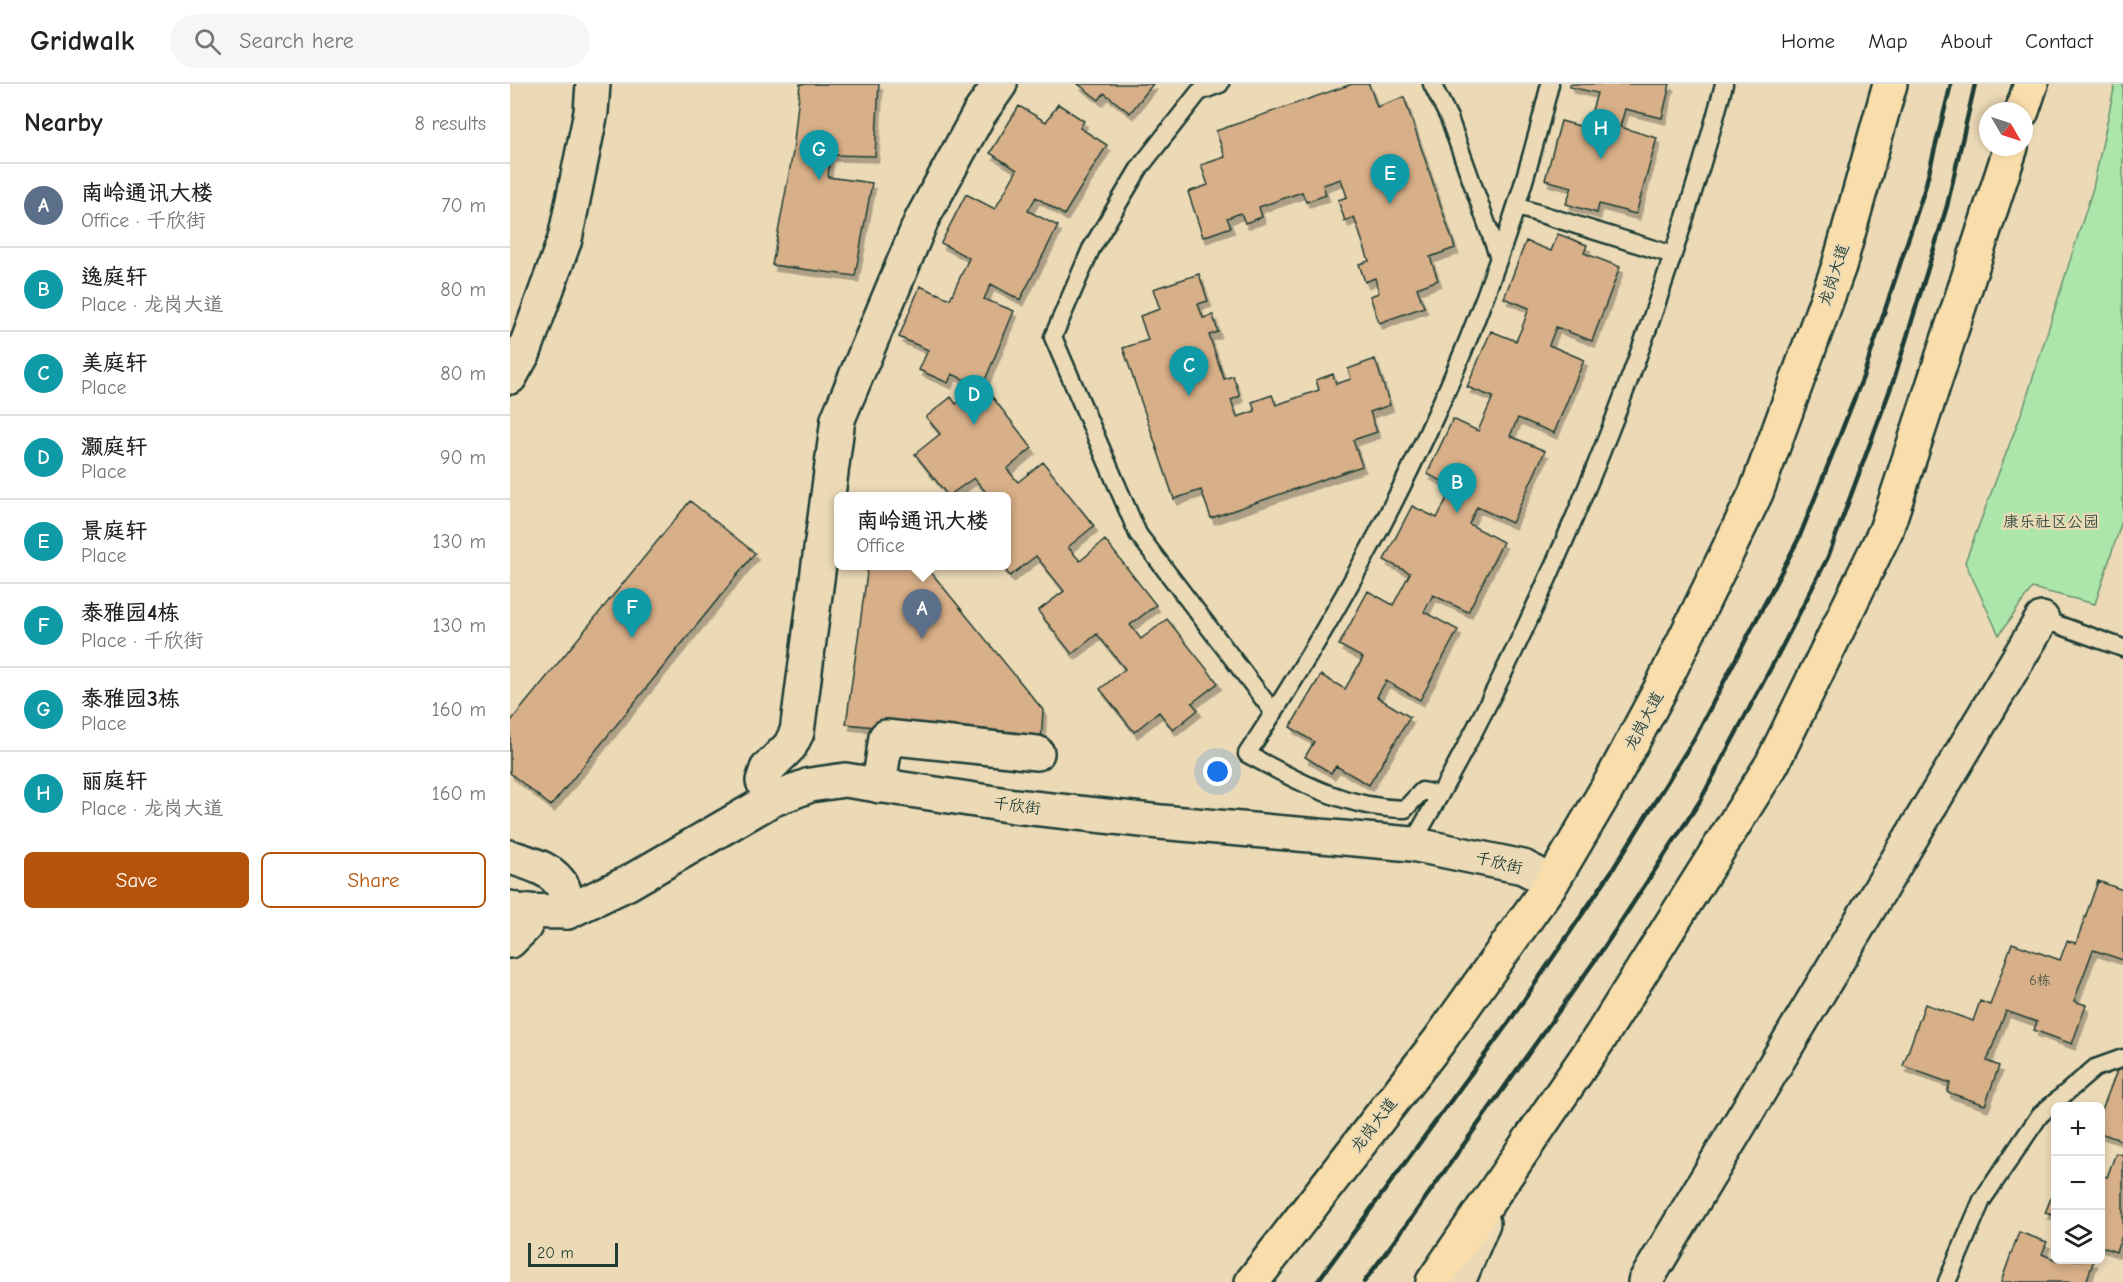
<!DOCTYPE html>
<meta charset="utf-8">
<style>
:root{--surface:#fff;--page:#f6f6f6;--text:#222;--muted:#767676;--line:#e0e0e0;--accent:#b45309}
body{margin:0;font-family:"Comic Neue","LXGW WenKai TC",sans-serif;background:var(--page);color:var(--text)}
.controls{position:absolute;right:18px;bottom:18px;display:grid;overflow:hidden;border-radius:9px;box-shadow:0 3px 9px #0003}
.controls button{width:54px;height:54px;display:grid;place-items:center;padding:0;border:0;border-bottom:2px solid var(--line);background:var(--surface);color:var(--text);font:30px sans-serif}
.compass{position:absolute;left:1469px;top:18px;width:54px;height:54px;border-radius:50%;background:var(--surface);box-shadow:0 3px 9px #0003;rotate:129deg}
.scale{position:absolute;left:18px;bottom:15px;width:90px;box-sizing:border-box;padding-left:6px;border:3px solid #1f3d34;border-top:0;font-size:16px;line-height:21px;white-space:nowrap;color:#1f3d34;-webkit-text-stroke:4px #ecdab7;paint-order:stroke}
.you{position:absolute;left:708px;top:688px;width:21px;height:21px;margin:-15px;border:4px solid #fff;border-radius:50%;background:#1a73e8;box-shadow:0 0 0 9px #1a73e833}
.badge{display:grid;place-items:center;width:39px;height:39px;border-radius:50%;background:var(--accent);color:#fff;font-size:20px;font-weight:700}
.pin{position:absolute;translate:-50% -50px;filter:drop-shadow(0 2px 3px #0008)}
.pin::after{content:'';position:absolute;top:32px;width:21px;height:18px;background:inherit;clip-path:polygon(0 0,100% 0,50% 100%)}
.popup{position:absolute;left:324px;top:408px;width:177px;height:78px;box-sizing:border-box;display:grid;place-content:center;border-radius:9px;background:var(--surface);filter:drop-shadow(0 2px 4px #0005);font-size:20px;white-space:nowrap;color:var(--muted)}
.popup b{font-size:22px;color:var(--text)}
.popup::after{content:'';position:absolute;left:50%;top:100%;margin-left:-12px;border:12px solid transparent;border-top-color:var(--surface)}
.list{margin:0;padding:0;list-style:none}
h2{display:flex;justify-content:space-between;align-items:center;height:78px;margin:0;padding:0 24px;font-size:26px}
h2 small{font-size:20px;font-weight:400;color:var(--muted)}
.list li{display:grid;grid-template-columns:39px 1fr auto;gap:18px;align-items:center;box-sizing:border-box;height:84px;padding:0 24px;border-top:2px solid var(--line)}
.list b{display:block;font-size:22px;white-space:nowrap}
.list p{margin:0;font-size:20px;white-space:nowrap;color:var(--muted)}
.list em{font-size:20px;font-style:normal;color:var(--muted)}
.actions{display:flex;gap:12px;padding:18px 24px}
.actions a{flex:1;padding:14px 0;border:2px solid var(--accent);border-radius:9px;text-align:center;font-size:21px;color:var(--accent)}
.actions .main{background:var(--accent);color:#fff}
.icon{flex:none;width:33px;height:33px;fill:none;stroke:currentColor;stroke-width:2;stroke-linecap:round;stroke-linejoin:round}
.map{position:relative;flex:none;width:1613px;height:1198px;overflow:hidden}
header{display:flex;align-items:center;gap:36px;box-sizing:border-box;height:84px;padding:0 30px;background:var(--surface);border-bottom:2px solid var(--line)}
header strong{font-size:28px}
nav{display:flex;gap:33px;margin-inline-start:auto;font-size:21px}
.search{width:420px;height:54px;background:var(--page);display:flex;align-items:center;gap:15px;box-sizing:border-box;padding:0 21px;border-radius:33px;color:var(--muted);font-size:22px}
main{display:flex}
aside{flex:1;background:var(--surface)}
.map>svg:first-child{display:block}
.green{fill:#ade6aa;stroke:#66926f;stroke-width:1.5}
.building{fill:#d7af88;stroke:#1f3d34;stroke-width:1.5;filter:url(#shadow)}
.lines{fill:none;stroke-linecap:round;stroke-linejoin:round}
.service-casing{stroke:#1f3d34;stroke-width:21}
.minor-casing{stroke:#1f3d34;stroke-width:38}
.tertiary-casing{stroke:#1f3d34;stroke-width:38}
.trunk-casing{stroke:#1f3d34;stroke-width:38}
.service{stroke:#ecdab7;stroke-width:16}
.minor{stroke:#ecdab7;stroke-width:33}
.tertiary{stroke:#ecdab7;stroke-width:33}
.trunk{stroke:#f9deab;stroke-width:33}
.rail{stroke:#1f3d34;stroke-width:4.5}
.labels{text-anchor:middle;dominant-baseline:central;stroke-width:4.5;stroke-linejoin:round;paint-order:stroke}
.number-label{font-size:14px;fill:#4d5a49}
.street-label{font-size:16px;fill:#1f3d34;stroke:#ecdab7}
.park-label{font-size:16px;fill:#2d4e40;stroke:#ecdab7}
</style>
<header>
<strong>Gridwalk</strong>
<div class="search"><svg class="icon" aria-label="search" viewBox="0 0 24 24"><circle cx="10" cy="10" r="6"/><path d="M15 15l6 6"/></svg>Search here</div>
<nav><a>Home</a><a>Map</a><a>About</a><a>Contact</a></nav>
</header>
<main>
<aside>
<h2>Nearby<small>8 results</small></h2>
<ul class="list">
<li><span class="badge" style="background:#5c6f8a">A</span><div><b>南岭通讯大楼</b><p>Office · 千欣街</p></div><em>70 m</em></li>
<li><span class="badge" style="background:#0f9aa8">B</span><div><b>逸庭轩</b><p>Place · 龙岗大道</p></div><em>80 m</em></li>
<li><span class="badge" style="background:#0f9aa8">C</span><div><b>美庭轩</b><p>Place</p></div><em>80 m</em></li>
<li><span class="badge" style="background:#0f9aa8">D</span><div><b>灏庭轩</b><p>Place</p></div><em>90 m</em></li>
<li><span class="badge" style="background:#0f9aa8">E</span><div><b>景庭轩</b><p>Place</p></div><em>130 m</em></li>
<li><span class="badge" style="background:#0f9aa8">F</span><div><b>泰雅园4栋</b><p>Place · 千欣街</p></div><em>130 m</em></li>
<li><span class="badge" style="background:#0f9aa8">G</span><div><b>泰雅园3栋</b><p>Place</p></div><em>160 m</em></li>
<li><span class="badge" style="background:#0f9aa8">H</span><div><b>丽庭轩</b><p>Place · 龙岗大道</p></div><em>160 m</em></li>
</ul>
<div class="actions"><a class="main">Save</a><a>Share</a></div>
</aside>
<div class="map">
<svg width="1613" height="1198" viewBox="0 0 1613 1198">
<defs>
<filter id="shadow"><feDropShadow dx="3.5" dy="6" stdDeviation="0" flood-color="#0004"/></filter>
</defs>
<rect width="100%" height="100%" fill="#ecdab7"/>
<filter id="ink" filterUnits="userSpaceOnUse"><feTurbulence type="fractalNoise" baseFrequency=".0167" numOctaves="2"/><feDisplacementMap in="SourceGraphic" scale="12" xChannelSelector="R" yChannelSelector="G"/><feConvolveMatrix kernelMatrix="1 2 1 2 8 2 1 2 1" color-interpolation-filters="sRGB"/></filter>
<g filter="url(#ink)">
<!-- green -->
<path class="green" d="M1605,0h8v434l-28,86 -63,-16 -33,47 -34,-73 59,-156 69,-218z"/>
<!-- building -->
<path class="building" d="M290,0h79l-4,72 -45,-1 -2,22 44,6 -17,93 -83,-11 21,-113z
M568,0h75l-23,29 -26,-20 -5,7z
M842,0h17l8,23 27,-10 51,151 -25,9 8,23 -21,8 7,19 -45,16 -9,-27 9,-3 -4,-15 -10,4 -6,-18 10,-3 -15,-44 -9,4 -7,-21 9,-3 -6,-18 -18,6 3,10 -20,7 -4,-10 -43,15 3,10 -17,6 -4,-10 -14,5 4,9 -28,10 -15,-45 20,-7 -7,-20 24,-8 -9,-26z
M1060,0h100l-8,34 -37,-9 -5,18 37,11 -21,76 -37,-10 -2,9 -31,-9 6,-17 -27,-7 16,-59 26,7 10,-35 -27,-6z
M548,20l26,17 -4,7 27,17 -43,70 -28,-18 -8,14 30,15 -38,74 -29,-16 -7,15 30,12 -31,74 49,63 -25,21 11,13 25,-20 51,64 -26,21 12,14 25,-21 51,65 -26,20 11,14 26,-20 51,64 -26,20 6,7 -25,20 -14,-18 -25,20 -34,-43 25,-20 -28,-35 -25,20 -34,-43 26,-20 -28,-35 -26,20 -8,-10h4v-70h-17l-15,-18 -26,18 -33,-42 25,-20 -14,-17 25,-20 5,7 23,-18 -27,-12 -4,9 -29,-13 9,-20 -29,-13 21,-51 30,13 19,-41 -28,-15 25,-49 29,15 22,-39 -27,-17 29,-47 27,16z
M1048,150l29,11 -3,8 36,14 -28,74 -36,-14 -7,18 35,15 -30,73 -36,-15 -8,18 35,15 -33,72 -35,-16 -8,17 34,18 -35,70 -35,-17 -9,17 34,18 -38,70 -34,-19 -9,16 33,20 -41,68 -33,-19 -5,7 -26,-16 9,-15 -24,-15 31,-52 24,14 18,-31 -24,-13 29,-54 25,14 17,-32 -26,-13 28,-54 25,12 16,-32 -26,-12 26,-55 25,12 15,-34 -26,-10 24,-56 25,10 7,-16 6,-17 -25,-10 22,-57 25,10z
M689,190l9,27 -10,3 5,14 10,-3 5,17 -9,3 15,44 9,-3 7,20 -9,4 6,17 18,-6 -3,-9 20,-7 4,10 43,-15 -3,-10 17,-6 3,10 15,-5 -3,-10 27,-10 15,46 -20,7 7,20 -24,8 9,26 -151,52 -10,-28 -27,9 -51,-151 25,-8 -8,-24 20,-7 -7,-20z
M180,417l65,52 -204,253 -41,-33v-51z
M358,482h58l117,144 -2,34 -195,-20z
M1588,797l25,9v70l-30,-10 -19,51 12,4 -14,39 -38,-14 3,-8 -31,-11 -19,50 12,5 -14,39 -38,-13 3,-9 -47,-17 22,-62 48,17 7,-20 10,4 22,-62 48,17 7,-19 9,2z
M1608,984l5,2v71l-23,-8v-18z
M1606,1069l7,2v78l-7,19 -16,-6v-71l7,2z
M1546,1101v31l-11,-3z
M1509,1148l28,10 -5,12 14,6h38l-8,22h-85z"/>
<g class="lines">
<!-- service casing -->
<g class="service-casing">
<path id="service" d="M710,0l-21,8 -59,75 -49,82 -38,88 85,197 136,179
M922,0l17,34 50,140
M1008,123l155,48
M1532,535l81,29
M930,711l-18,-4 -17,18c-60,-1 -106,-27 -158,-55 136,-208 246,-428 303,-670
M902,760c97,-167 176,-345 240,-527 26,-76 52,-154 72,-233
M1437,1198l35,-82 58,-85 55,-47 28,-10"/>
</g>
<!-- minor casing -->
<g class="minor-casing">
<path id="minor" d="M0,293l14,-25 41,-113 26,-127 2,-28
M369,702l7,-49 151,16
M261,716l-8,-19 4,-12 23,-23 7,-14 41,-313 84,-200 57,-105 21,-30
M0,773c19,6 44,12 53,31 3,7 3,16 4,24
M1135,1198l397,-663"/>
</g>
<!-- tertiary casing -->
<g class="tertiary-casing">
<path id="tertiary" d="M0,824l7,3 50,1 61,-29 143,-83 39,-15 35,-5 169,26 146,16 252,22 111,23 29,15
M0,857l15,-15 5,-15
M948,1198l25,-59"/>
</g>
<!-- trunk casing -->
<g class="trunk-casing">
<path id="trunk" d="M1512,27l9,-27
M742,1198l187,-241 113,-159 59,-100 49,-92 96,-197 83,-227 51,-182
M923,1198l168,-246 171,-272 114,-234 125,-383"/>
</g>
<!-- service -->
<use href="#service" class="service"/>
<!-- minor -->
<use href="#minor" class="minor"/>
<!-- tertiary -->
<use href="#tertiary" class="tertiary"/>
<!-- trunk -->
<use href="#trunk" class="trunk"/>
<!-- rail -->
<path class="rail" d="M807,1198l192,-260 104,-153 81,-130 105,-201 64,-161 62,-189 26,-104
M854,1198l48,-65 191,-268 97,-148 83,-156 45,-88 66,-178 53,-173 28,-122"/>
</g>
</g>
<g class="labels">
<!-- number labels -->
<g class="number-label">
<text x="1530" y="896">6栋</text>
</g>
<!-- street labels -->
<g class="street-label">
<text transform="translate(1324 191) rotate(-72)">龙岗大道</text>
<text transform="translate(1134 637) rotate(-62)">龙岗大道</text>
<text transform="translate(507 722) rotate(7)">千欣街</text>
<text transform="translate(989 779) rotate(14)">千欣街</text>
<text transform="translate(864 1041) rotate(-52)">龙岗大道</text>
</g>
<!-- park labels -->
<g class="park-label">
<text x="1541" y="438">康乐社区公园</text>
</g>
</g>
</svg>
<div class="controls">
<button>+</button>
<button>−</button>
<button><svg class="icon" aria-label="layers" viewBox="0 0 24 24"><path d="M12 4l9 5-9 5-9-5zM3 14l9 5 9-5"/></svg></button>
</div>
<svg class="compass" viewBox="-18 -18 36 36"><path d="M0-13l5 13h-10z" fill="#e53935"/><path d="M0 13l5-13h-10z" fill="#767676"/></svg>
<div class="scale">20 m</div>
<div class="you"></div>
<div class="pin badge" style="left:412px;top:555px;background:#5c6f8a">A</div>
<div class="popup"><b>南岭通讯大楼</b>Office</div>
<div class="pin badge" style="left:947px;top:429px;background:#0f9aa8">B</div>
<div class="pin badge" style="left:679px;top:312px;background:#0f9aa8">C</div>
<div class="pin badge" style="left:464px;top:341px;background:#0f9aa8">D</div>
<div class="pin badge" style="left:880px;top:120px;background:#0f9aa8">E</div>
<div class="pin badge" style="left:122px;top:554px;background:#0f9aa8">F</div>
<div class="pin badge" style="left:309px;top:96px;background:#0f9aa8">G</div>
<div class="pin badge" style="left:1091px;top:75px;background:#0f9aa8">H</div>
</div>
</main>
